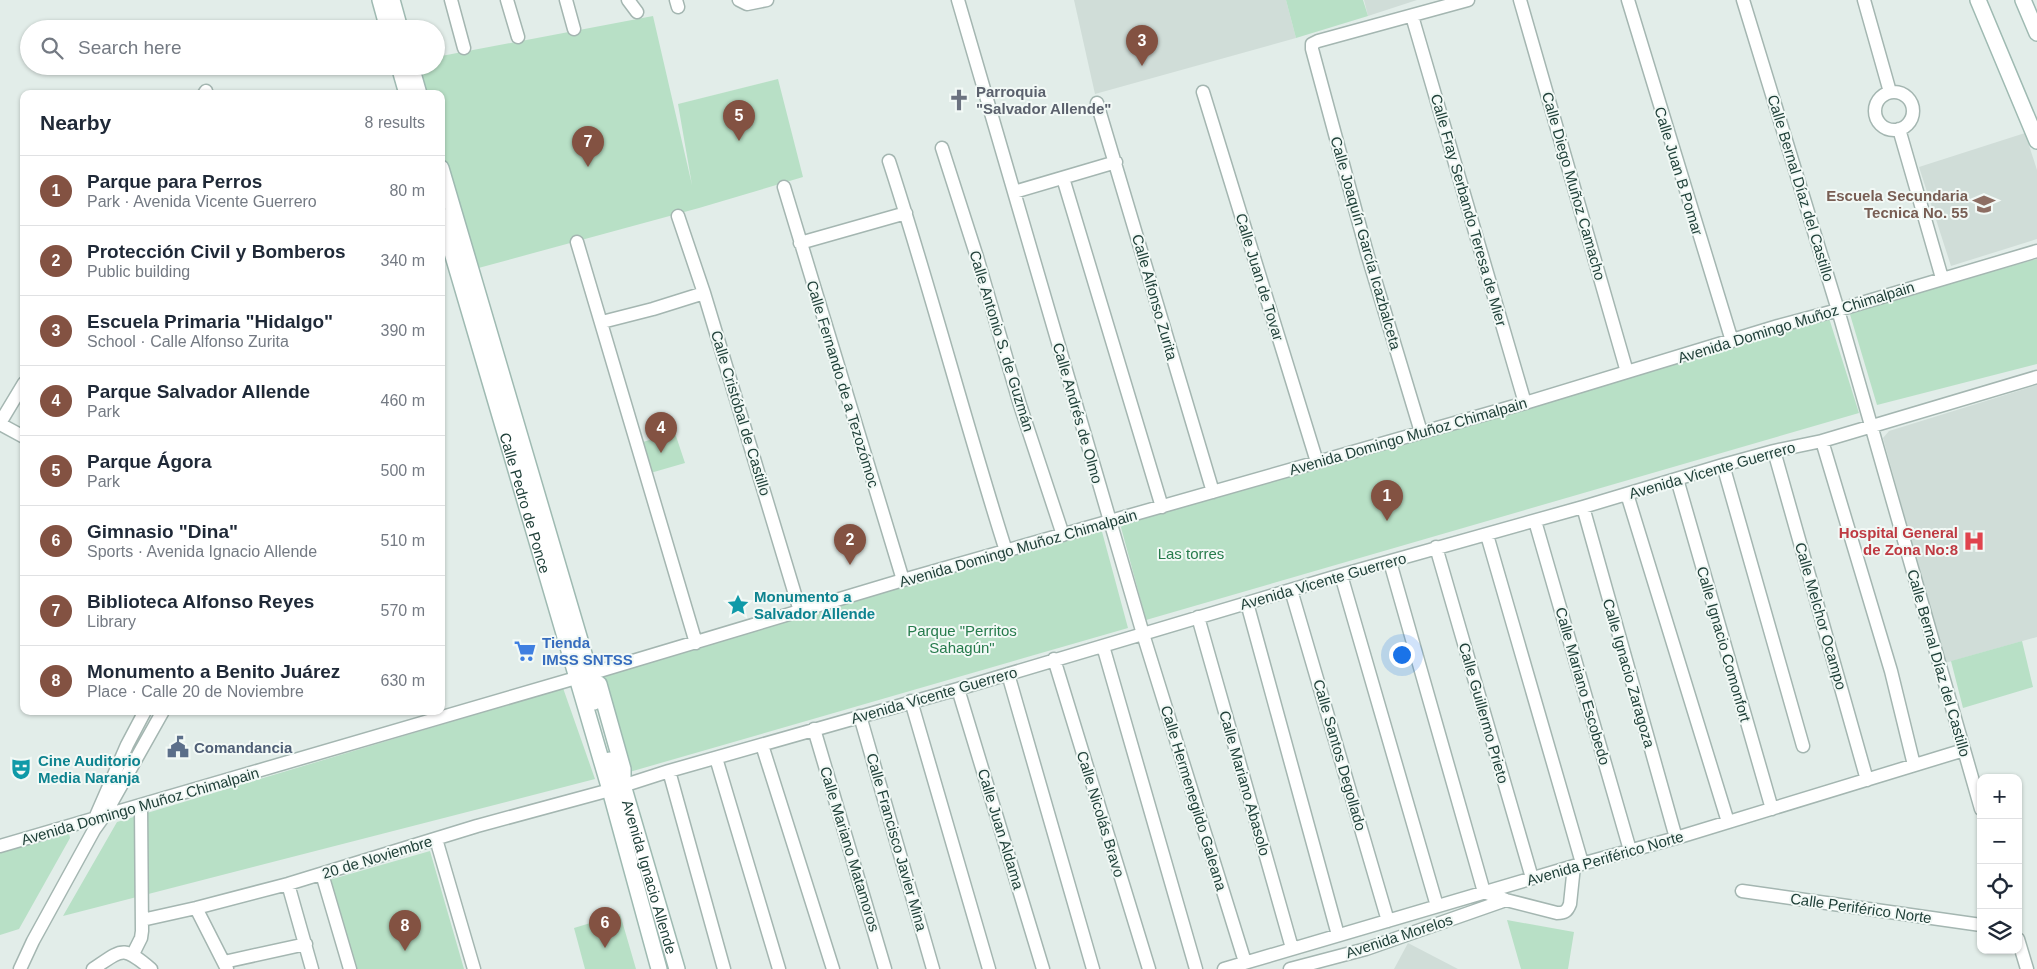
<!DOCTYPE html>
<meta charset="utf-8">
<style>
:root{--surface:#fff;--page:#f6f6f7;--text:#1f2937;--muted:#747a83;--line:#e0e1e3;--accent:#835242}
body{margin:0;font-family:Helvetica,sans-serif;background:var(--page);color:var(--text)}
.controls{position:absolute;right:15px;bottom:15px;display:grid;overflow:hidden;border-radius:10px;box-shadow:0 1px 4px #0004}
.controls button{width:45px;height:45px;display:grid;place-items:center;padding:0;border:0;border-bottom:1px solid var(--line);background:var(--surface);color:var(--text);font:25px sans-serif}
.you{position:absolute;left:1401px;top:654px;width:18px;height:18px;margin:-12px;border:4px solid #fff;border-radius:50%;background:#1a73e8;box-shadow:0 0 0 8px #1a73e833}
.badge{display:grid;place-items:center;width:32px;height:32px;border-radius:50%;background:var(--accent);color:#fff;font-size:16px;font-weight:700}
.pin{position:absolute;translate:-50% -41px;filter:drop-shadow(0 1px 2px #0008)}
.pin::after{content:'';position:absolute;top:26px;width:18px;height:15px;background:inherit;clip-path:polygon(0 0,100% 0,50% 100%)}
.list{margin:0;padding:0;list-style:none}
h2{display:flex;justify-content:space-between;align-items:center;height:65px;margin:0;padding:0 20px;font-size:21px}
h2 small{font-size:16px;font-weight:400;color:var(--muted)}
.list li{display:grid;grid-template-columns:32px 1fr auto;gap:15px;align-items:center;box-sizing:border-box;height:70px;padding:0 20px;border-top:1px solid var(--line)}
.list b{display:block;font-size:19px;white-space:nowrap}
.list p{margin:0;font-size:16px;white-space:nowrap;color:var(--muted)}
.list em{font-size:16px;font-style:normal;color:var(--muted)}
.icon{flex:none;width:28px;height:28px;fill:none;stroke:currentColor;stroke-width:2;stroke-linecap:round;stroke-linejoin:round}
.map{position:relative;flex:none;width:2037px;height:969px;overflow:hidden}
.search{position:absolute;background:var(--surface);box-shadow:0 1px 4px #0004;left:20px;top:20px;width:425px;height:55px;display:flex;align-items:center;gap:12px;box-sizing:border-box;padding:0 18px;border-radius:28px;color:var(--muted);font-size:19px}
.panel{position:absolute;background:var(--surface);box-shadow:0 1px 4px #0004;left:20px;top:90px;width:425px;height:625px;border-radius:10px}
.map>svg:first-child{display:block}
.built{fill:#d0ddd8}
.green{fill:#b8e0c6}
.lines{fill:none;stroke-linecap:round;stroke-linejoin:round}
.street-casing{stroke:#a4b6b1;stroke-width:15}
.secondary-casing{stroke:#9fbab2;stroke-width:18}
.street{stroke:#fff;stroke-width:12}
.secondary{stroke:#fff;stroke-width:15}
.labels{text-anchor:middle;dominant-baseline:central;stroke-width:4;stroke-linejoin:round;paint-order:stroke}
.worship-label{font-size:15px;font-weight:bold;fill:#5b616d;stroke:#f2f9f6;text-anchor:start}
.street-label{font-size:15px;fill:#204039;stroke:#f2f9f6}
.education-label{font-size:15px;font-weight:bold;fill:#785e54;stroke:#f2f9f6;text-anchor:end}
.health-label{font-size:15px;font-weight:bold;fill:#be3a42;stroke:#f2f9f6;text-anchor:end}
.park-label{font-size:15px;fill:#267b4c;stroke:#f2f9f6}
.culture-label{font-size:15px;font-weight:bold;fill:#0d838f;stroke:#f2f9f6;text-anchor:start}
.shop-label{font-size:15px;font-weight:bold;fill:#366cbe;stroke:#f2f9f6;text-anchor:start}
.service-label{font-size:15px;font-weight:bold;fill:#4e5e75;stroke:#f2f9f6;text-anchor:start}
</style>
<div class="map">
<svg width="2037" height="969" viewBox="0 0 2037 969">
<rect width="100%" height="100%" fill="#e2ede9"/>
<!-- built -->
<path class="built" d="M1074,0h212l10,38 -201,56z
M1364,0h53l-49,16z
M2025,133l12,37v69l-86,27 -32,-99z
M2037,385v252l-92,26 -62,-225 6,-7z
M1408,943l50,26h-64z"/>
<!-- green -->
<path class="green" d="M1286,0h77l5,16 -72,22z
M653,16l39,169 -14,-81 100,-25 25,98 -104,31 -228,62 -30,-102v-74h-22l-8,-28h25v-9z
M2037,259v105l-160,41 -28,-94z
M1829,318l30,95 -713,207 -27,-100z
M675,433l10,30 -38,11 -8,-31z
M1101,528l27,100 -502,145 -28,-100z
M2022,641l11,46 -70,21 -12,-47z
M563,688l32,91 -532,137 54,-94z
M68,829l2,9 -51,91 -19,6v-87z
M430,851l34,118h-109l-26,-89z
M620,914l16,55h-51l-11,-41z
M1507,920l67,12 -6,37h-47z"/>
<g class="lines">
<!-- street casing -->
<g class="street-casing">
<path id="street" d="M451,0l13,48
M507,0l11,37
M566,0l8,29
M628,0l9,12
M676,0l2,7
M739,0l8,4 20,-4
M958,0l185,634 102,328
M1520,0l107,372
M1628,0l104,341
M1743,0l95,310 143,499
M1864,0l26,92
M1412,16l113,387
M1203,92l114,370
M1875 111a19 19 0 1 1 38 0a19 19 0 1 1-38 0Z
M204,94l2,-3
M1097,103l116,389
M1899,129l43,149
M942,148l35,109 43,148 43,130
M889,161c42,129 76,261 117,390
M1063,178l99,329
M784,187l119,393
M1014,192l102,-30
M678,216l26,77 96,318
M577,242l119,401
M800,243l106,-30
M602,322l51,-13 51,-16
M0,423l24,-40
M0,424l24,13
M1421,432l-54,-179 -55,-204v-5l6,-3 150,-41
M1822,441l69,230 23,94
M1774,451l93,329
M1723,465l80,281
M1677,479l95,330
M1627,494l101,328
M1583,507l93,331
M1535,521l95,329
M1487,535l95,328
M1436,547l96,331
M1390,562l94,330 22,8 51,13c7,0 10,-1 13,-9l4,-38
M1341,575l96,331
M1291,590l97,331
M1247,603l91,332
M1198,617l94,331
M1103,646l93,323
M1054,659l95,310
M1008,674l85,295
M958,689l85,280
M911,701l78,268
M860,716l73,253
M814,729l71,240
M762,745l71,224
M716,758l63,211
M669,771l55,198
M96,816l31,-71 18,-34
M436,839l38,130
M0,846l576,-168 327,-98 622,-177 253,-77 60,-16 199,-59
M322,874l28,95
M288,884l24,85
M1742,891l239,34
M196,908l31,61
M142,920l54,-12 92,-24 189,-58 133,-36 59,-19 289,-82 383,-114 242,-68 140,-42 51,-14 48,-10 215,-64
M2018,939l9,30
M133,954l8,-16 1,-7 -1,-125
M224,962l82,-18
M20,969l13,-28 61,-111 10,-14 59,-105
M93,969c30,-20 29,-24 58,0
M1224,969l350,-103 102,-28 288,-88
M1290,969l76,-20 140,-49"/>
</g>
<!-- secondary casing -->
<g class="secondary-casing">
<g id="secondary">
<path d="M380,0l8,29"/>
<path d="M392,0l8,29"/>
<path d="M1978,0l59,141"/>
<path d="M2023,0l14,33"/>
<path d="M399,66l8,28"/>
<path d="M411,66l8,28"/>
<path d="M441,168l149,506 -2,8 6,20"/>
<path id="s1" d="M441,215l169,575 49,179"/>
<path id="s2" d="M599,684l24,85v16l54,184"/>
<path d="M610,760l4,13 9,12"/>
</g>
</g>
<!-- street -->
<use href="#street" class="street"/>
<!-- secondary -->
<use href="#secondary" class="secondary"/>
</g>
<!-- icons -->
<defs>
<g id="church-bare" transform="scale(1.725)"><path d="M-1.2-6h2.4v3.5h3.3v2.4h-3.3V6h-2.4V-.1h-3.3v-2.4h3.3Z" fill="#6b7280" stroke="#f2f9f6" stroke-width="2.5" paint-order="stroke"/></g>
<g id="school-bare" transform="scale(1.725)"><path d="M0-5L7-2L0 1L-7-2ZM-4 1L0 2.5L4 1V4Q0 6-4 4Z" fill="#8d6e63" stroke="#f2f9f6" stroke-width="2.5" paint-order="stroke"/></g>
<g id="hospital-bare" transform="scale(1.725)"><path d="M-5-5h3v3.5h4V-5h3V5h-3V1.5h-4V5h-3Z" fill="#e0444e" stroke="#f2f9f6" stroke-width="2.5" paint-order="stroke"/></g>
<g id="sight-bare" transform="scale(1.725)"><path d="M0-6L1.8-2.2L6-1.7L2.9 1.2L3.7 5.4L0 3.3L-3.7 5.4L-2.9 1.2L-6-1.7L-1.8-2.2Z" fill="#0f9aa8" stroke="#f2f9f6" stroke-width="2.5" paint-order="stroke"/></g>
<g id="supermarket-bare" transform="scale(1.725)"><path d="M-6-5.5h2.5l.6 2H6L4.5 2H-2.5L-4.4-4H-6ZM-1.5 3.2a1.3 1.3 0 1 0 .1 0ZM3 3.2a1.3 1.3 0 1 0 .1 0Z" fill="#3f7fe0" stroke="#f2f9f6" stroke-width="2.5" paint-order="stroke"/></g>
<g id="civic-bare" transform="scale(1.725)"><path d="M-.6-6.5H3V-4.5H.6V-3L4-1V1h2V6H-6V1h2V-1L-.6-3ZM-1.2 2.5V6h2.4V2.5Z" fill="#5c6f8a" stroke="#f2f9f6" stroke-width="2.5" paint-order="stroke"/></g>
<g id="theatre-bare" transform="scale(1.725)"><path d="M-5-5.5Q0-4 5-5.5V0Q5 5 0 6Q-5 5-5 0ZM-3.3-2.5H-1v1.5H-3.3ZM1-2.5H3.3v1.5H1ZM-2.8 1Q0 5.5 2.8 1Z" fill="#0f9aa8" stroke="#f2f9f6" stroke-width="2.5" paint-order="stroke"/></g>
</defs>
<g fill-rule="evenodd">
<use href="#church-bare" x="959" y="100"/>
<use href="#school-bare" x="1984" y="204"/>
<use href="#hospital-bare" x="1974" y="541"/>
<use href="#sight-bare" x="738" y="605"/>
<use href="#supermarket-bare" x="525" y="651"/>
<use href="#civic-bare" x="178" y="747"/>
<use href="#theatre-bare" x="21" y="769"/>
</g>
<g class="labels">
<!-- worship labels -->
<g class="worship-label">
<text x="976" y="91">Parroquia<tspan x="976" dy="17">"Salvador Allende"</tspan></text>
</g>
<!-- street labels -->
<g class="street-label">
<text transform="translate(1679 171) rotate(73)">Calle Juan B Pomar</text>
<text transform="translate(1574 186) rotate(74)">Calle Diego Muñoz Camacho</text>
<text transform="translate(1801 188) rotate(73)">Calle Bernal Díaz del Castillo</text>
<text transform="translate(1469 210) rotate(74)">Calle Fray Serbando Teresa de Mier</text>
<text transform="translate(1366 243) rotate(74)">Calle Joaquín García Icazbalceta</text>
<text transform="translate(1260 277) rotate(73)">Calle Juan de Tovar</text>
<text transform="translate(1155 297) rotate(74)">Calle Alfonso Zurita</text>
<text transform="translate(1796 322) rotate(-17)">Avenida Domingo Muñoz Chimalpain</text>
<text transform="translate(1002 341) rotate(73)">Calle Antonio S. de Guzmán</text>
<text transform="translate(843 384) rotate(73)">Calle Fernando de a Tezozómoc</text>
<text transform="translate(741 413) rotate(73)">Calle Cristóbal de Castillo</text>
<text transform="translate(1078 413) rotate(74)">Calle Andrés de Olmo</text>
<text transform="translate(1408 436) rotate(-16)">Avenida Domingo Muñoz Chimalpain</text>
<text transform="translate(1712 470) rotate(-16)">Avenida Vicente Guerrero</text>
<text stroke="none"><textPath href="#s1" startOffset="300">Calle Pedro de Ponce</textPath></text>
<text transform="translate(1018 548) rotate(-16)">Avenida Domingo Muñoz Chimalpain</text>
<text transform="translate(1323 581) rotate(-16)">Avenida Vicente Guerrero</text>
<text transform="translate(1821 616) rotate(74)">Calle Melchor Ocampo</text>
<text transform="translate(1724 644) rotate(74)">Calle Ignacio Comonfort</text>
<text transform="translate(1939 663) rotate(74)">Calle Bernal Díaz del Castillo</text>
<text transform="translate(1629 673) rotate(74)">Calle Ignacio Zaragoza</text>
<text transform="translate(1583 686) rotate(74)">Calle Mariano Escobedo</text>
<text transform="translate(934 695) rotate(-16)">Avenida Vicente Guerrero</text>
<text transform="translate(1484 713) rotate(74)">Calle Guillermo Prieto</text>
<text transform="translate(1340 755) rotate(74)">Calle Santos Degollado</text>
<text transform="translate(1245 783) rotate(74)">Calle Mariano Abasolo</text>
<text transform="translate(1194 798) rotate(73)">Calle Hermenegildo Galeana</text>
<text transform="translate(140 806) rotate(-16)">Avenida Domingo Muñoz Chimalpain</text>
<text transform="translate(1101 814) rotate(73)">Calle Nicolás Bravo</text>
<text transform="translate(1001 829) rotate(73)">Calle Juan Aldama</text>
<text transform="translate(897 842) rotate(74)">Calle Francisco Javier Mina</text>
<text transform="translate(850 849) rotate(73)">Calle Mariano Matamoros</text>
<text transform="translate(377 857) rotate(-17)">20 de Noviembre</text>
<text transform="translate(1605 858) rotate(-16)">Avenida Periférico Norte</text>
<text stroke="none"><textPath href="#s2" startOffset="200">Avenida Ignacio Allende</textPath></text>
<text transform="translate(1861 908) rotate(8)">Calle Periférico Norte</text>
<text transform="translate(1399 936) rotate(-18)">Avenida Morelos</text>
</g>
<!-- education labels -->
<g class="education-label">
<text x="1968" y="195">Escuela Secundaria<tspan x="1968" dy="17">Tecnica No. 55</tspan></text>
</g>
<!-- health labels -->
<g class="health-label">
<text x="1958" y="532">Hospital General<tspan x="1958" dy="17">de Zona No:8</tspan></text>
</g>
<!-- park labels -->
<g class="park-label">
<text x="1191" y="553">Las torres</text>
<text x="962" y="630">Parque "Perritos<tspan x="962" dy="17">Sahagún"</tspan></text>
</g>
<!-- culture labels -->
<g class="culture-label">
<text x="754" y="596">Monumento a<tspan x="754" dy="17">Salvador Allende</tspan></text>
<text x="38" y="760">Cine Auditorio<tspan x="38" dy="17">Media Naranja</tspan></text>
</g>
<!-- shop labels -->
<g class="shop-label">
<text x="542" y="642">Tienda<tspan x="542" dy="17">IMSS SNTSS</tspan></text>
</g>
<!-- service labels -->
<g class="service-label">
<text x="194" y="747">Comandancia</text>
</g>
</g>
</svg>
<div class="controls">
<button>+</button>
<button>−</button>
<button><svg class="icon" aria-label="locate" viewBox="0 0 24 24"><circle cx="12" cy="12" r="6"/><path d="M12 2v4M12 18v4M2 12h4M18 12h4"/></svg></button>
<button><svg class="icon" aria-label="layers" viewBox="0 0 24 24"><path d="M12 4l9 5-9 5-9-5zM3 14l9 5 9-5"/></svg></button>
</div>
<div class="you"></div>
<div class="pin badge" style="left:1387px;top:521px">1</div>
<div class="pin badge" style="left:850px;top:565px">2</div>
<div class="pin badge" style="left:1142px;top:66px">3</div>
<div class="pin badge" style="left:661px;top:453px">4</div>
<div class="pin badge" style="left:739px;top:141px">5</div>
<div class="pin badge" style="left:605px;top:948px">6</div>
<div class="pin badge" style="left:588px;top:167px">7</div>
<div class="pin badge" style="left:405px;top:951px">8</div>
<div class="search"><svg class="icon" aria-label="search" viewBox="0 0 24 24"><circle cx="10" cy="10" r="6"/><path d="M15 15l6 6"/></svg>Search here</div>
<section class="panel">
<h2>Nearby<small>8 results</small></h2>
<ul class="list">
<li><span class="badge">1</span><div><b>Parque para Perros</b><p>Park · Avenida Vicente Guerrero</p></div><em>80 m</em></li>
<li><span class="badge">2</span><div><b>Protección Civil y Bomberos</b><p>Public building</p></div><em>340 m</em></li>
<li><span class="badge">3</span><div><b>Escuela Primaria &quot;Hidalgo&quot;</b><p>School · Calle Alfonso Zurita</p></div><em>390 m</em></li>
<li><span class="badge">4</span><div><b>Parque Salvador Allende</b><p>Park</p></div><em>460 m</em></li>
<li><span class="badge">5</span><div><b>Parque Ágora</b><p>Park</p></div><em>500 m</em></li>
<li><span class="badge">6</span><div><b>Gimnasio &quot;Dina&quot;</b><p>Sports · Avenida Ignacio Allende</p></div><em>510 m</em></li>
<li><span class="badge">7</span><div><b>Biblioteca Alfonso Reyes</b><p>Library</p></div><em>570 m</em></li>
<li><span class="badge">8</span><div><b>Monumento a Benito Juárez</b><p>Place · Calle 20 de Noviembre</p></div><em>630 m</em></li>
</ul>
</section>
</div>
